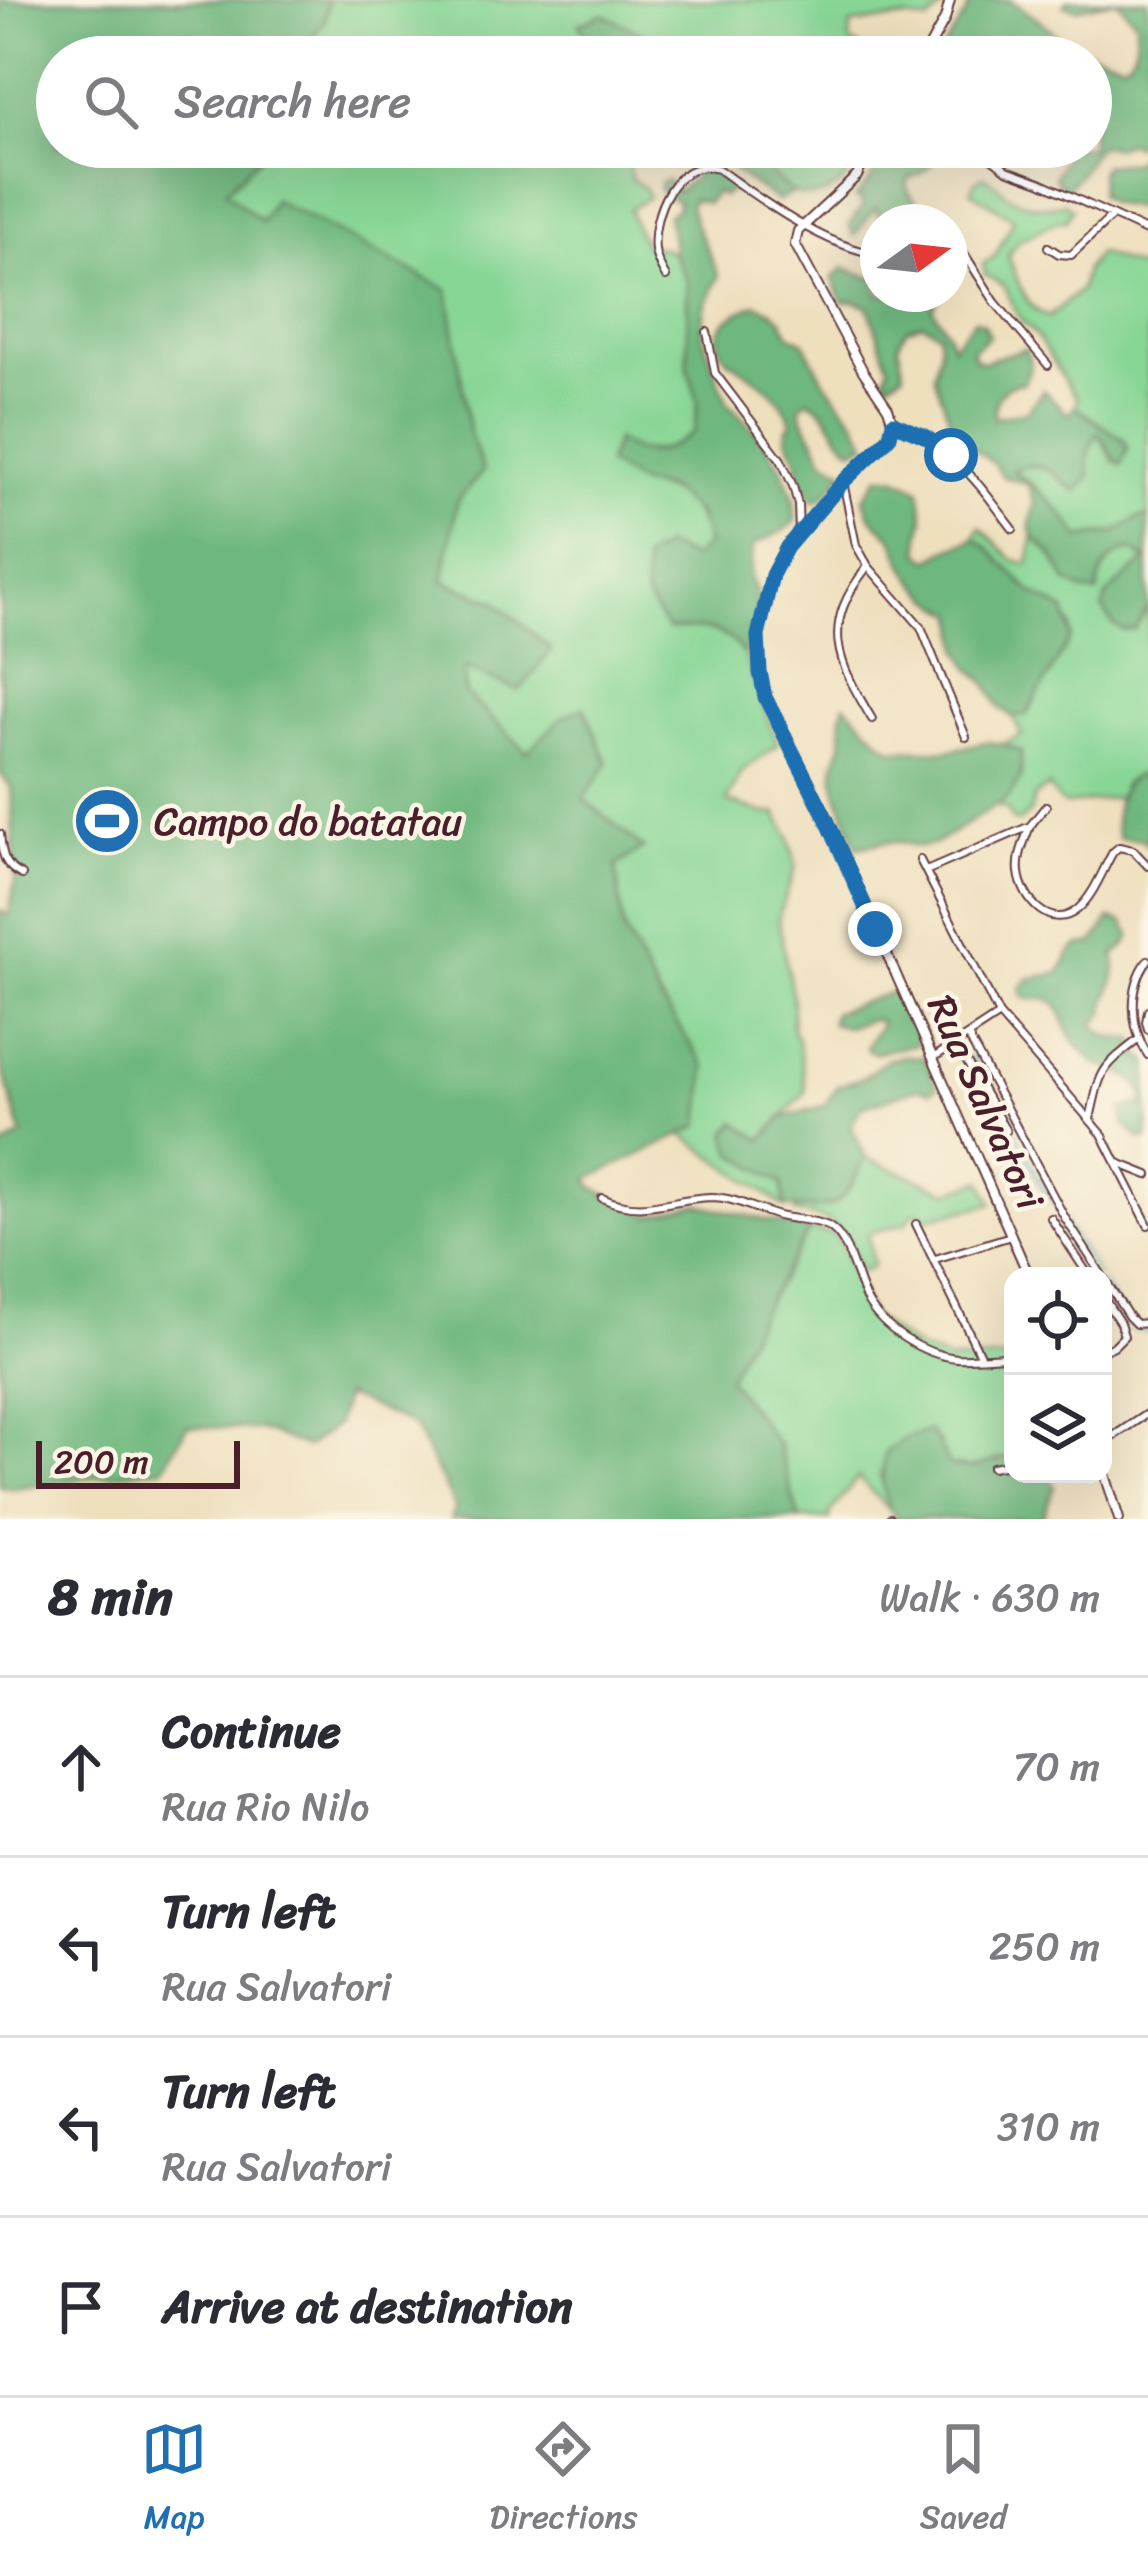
<!DOCTYPE html>
<meta charset="utf-8">
<style>
:root{--surface:#fff;--page:#f2f2f3;--text:#2b2b33;--muted:#7c7c81;--line:#e1e1e2;--accent:#1f6fb2}
body{margin:0;font-family:Sriracha,sans-serif;background:var(--page);color:var(--text)}
.controls{position:absolute;right:36px;bottom:36px;display:grid;overflow:hidden;border-radius:24px;box-shadow:0 12px 48px #0002}
.controls button{width:108px;height:108px;display:grid;place-items:center;padding:0;border:0;border-bottom:3px solid var(--line);background:var(--surface);color:var(--text);font:60px sans-serif}
.compass{position:absolute;left:860px;top:204px;width:108px;height:108px;border-radius:50%;background:var(--surface);box-shadow:0 12px 48px #0002;rotate:75deg}
.scale{position:absolute;left:36px;bottom:30px;width:204px;box-sizing:border-box;padding-left:12px;border:6px solid #4a1f2b;border-top:0;font-size:33px;line-height:42px;white-space:nowrap;color:#4a1f2b;-webkit-text-stroke:9px #fcf5e5;paint-order:stroke}
.stop{position:absolute;width:36px;height:36px;margin:-27px;border:9px solid #1f6fb2;border-radius:50%;background:#fff}
.stop.end{background:#1f6fb2;border-color:#fff;box-shadow:0 3px 12px #0008}
.list{margin:0;padding:0;list-style:none}
h2{display:flex;justify-content:space-between;align-items:center;height:156px;margin:0;padding:0 48px;font-size:51px}
h2 small{font-size:39px;font-weight:400;color:var(--muted)}
.list li{display:grid;grid-template-columns:78px 1fr auto;gap:36px;align-items:center;box-sizing:border-box;height:180px;padding:0 48px;border-top:3px solid var(--line)}
.list b{display:block;font-size:45px;white-space:nowrap}
.list p{margin:0;font-size:39px;white-space:nowrap;color:var(--muted)}
.list em{font-size:39px;font-style:normal;color:var(--muted)}
.icon{flex:none;width:66px;height:66px;fill:none;stroke:currentColor;stroke-width:2;stroke-linecap:round;stroke-linejoin:round}
.map{position:relative;flex:none;width:1148px;height:1519px;overflow:hidden}
.search{position:absolute;background:var(--surface);box-shadow:0 12px 48px #0002;left:36px;right:36px;top:36px;height:132px;display:flex;align-items:center;gap:30px;box-sizing:border-box;padding:0 42px;border-radius:66px;color:var(--muted);font-size:45px}
.sheet{height:876px;background:var(--surface)}
nav{display:flex;justify-content:space-around;align-items:center;box-sizing:border-box;height:168px;border-top:3px solid var(--line);background:var(--surface);font-size:33px;color:var(--muted)}
nav a{display:grid;justify-items:center;gap:6px}
nav .on{color:var(--accent)}
.map>svg:first-child{display:block}
.green{fill:#88d695;stroke:#697a60;stroke-width:3}
.forest{fill:#6eb77e;stroke:#5c6b54;stroke-width:3}
.lines{fill:none;stroke-linecap:round;stroke-linejoin:round}
.stream{stroke:#3ba9ba;stroke-width:3}
.minor-casing{stroke:#633c41;stroke-width:10}
.tertiary-casing{stroke:#633c41;stroke-width:12}
.minor{stroke:#fff;stroke-width:6}
.tertiary{stroke:#fff;stroke-width:8}
.route{stroke:#1f6fb2;stroke-width:15}
.labels{text-anchor:middle;dominant-baseline:central;stroke-width:9;stroke-linejoin:round;paint-order:stroke}
.poi-label{font-size:39px;fill:#4a1f2b;stroke:#fcf5e5;text-anchor:start}
.street-label{font-size:39px;fill:#4a1f2b;stroke:#fcf5e5}
</style>
<div class="map">
<svg width="1148" height="1519" viewBox="0 0 1148 1519">
<rect width="100%" height="100%" fill="#fcf5e5"/>
<filter id="ink" filterUnits="userSpaceOnUse"><feTurbulence type="fractalNoise" baseFrequency=".00833" numOctaves="2"/><feDisplacementMap in="SourceGraphic" scale="24" xChannelSelector="R" yChannelSelector="G"/><feConvolveMatrix kernelMatrix="1 2 1 2 8 2 1 2 1" color-interpolation-filters="sRGB"/></filter>
<filter id="wash" filterUnits="userSpaceOnUse"><feTurbulence type="fractalNoise" baseFrequency=".004" numOctaves="4" result="noise"/><feDisplacementMap in="SourceGraphic" scale="48" xChannelSelector="R" yChannelSelector="G"/><feGaussianBlur stdDeviation="2.7" result="paint"/><feColorMatrix in="noise" values="0 0 0 0 0 0 0 0 0 0 0 0 0 0 0 0 0 1.4 0 .05"/><feComposite in="paint" operator="in"/></filter>
<g filter="url(#wash)">
<rect width="100%" height="100%" fill="#eedfbd"/>
<!-- green -->
<path class="green" d="M328,0h617l-1,7 -16,15 -21,-4 -56,6 -1,18 27,15h-201l-12,-13 -85,-20 20,33 -284,-2 -17,2 27,-37z
M269,147h358l4,32 13,8 4,10 -19,13 10,25 8,11 16,2 11,6 13,28 1,86 10,34 -4,30c-25,18 -34,21 -64,18l11,35c38,4 58,21 66,60l-14,13 -26,71c32,0 58,-4 77,26l34,90 -35,25 -16,31 33,11 17,2 12,23 7,29 -18,52 15,81 -1,31 6,10 8,51 -44,49 2,30 18,13 3,24 -103,-73 18,-9 -40,-126 -37,-70 -7,-63 -32,-67 -21,-82 -35,36 -63,-60 -1,-26 31,-66 -52,-20 14,-80 26,-30 -14,-40 -195,-231 -12,22 -37,-30z
M759,147h102c-4,8 -7,19 -12,26 -19,31 -58,30 -78,0 -5,-7 -8,-18 -12,-26z
M983,176c12,5 14,10 24,18 15,12 41,15 58,9l7,6 -6,11c-16,0 -31,15 -47,20l-11,15c10,24 15,54 41,62l31,-27 5,-20 13,-17 50,18v246l-9,1 -24,14 -35,6c-19,-29 -40,-49 -68,-68 24,-10 41,0 57,17l20,-11c-2,-18 0,-28 9,-44l16,29 10,-21 -49,-33 3,-8c-15,-18 -25,-39 -38,-58 -5,-9 -14,-14 -20,-22 -17,-25 -2,-27 -35,-45l-2,-10 12,-8 19,-37 -43,-28 4,-10z
M980,527l33,33 16,4 4,-27c5,5 11,9 16,15 18,20 14,38 48,41 3,-23 11,-38 34,-43l15,10 -40,36 -3,13 32,20 13,-22v181l-10,-14 -15,11 -3,12 -54,8 -6,-3 -12,-16 -13,10 -5,17 -11,9 -6,-1 -6,-12 -11,-3c24,-15 24,-28 25,-54l-18,-8 19,-9 -9,-18 14,-3 44,-77 -1,-14 -40,-32 -46,-47 -10,-5z
M866,1158l83,34 33,-12 11,24 -67,14 -7,-7 -10,6 -2,6 -39,10 5,33 -12,6c-18,-43 -17,-51 -66,-59v-5c47,3 50,-12 71,-50z
M809,1230l24,4 6,6 31,74 25,20 25,16 31,11 62,-3v97l-40,13 -23,-2 -8,-12 -3,-13 -59,33 10,37 -32,-34 -29,38 2,4h-32l-21,-74 -50,-67 28,-59z"/>
<!-- forest -->
<path class="forest" d="M0,0h328l-3,19 -27,38h-241v90h212l-43,44 35,31 13,-22 174,90 21,141 14,40 -26,30 -14,80 52,20 57,49 -33,41 -54,-23v25l62,59 36,-35 21,-10 24,56 -24,36 59,49 -27,18 7,63 37,70 46,68 -6,59 -112,53 6,9 56,28 48,-12 111,26 -52,89 -29,59 50,67 21,74h-348l5,-10 -43,-84 -69,-30 -7,29 -30,23 -46,-17 -74,-4 -24,42 -150,20 -13,-1v-338l22,-14 -22,-75v-150l9,6 6,-36 -4,-93 -11,-14z
M970,0h40l37,26 18,18 59,18c15,-9 12,-25 12,-41l-20,-21 -40,9 -12,-4 3,-5h81v215l-3,-6 -35,-6 -11,-8 1,-24 4,-6 29,-3 11,-8 -2,-6 -14,-6 -13,5 -16,-2c-13,14 -17,31 -31,42l-8,-2 -6,-8 15,-30h22v-90h-35l-10,-15 -10,5 -8,10h-90l29,-45z
M603,14l61,30 12,13h-77l-20,-33z
M627,147h62l12,10c-16,15 -30,8 -49,6 -8,-1 -15,0 -22,0z
M718,147h41l12,27 21,19 -14,8 -42,-28z
M884,147h49l-1,17 -11,10 -12,4 -3,9 14,21 -7,14h-31l-6,-15 -22,29 -5,-11 13,-18 -1,-9h-6l16,-18z
M712,171l24,15 -13,10 -8,-4 -8,11 -14,-4 -3,6 4,16 25,55 -14,30 -3,26 4,14 21,56 37,38 19,31 11,27 1,24 -12,9 -30,14 -3,32 8,19 -1,20 -13,39c-19,-30 -45,-27 -77,-26l-22,-33 -1,-37 21,-13 28,12 14,-13 -9,-31 -30,-26 -27,-3 -34,-21 9,-24c30,22 50,12 78,-8l4,-30 -10,-34 -1,-86 -13,-28 -6,-40 9,-5 1,-7 -18,-11v-8l7,-3 10,12 23,-20z
M844,268l28,10 6,-5v21h64l-10,13 17,28 3,11 23,-27 8,4 6,13 -17,14 3,9 10,3c13,-8 26,-7 40,-13 7,14 6,21 -2,34 -21,0 -30,16 -29,35l33,-7 16,-21 25,24 7,-7 49,33 4,8 -7,17c-11,-7 -14,-23 -23,-32 -10,15 -11,26 -8,43l-12,15c-25,-12 -32,-37 -65,-20 28,19 48,38 67,67l35,-6 24,-14 9,-1v90l-13,22 -11,2 -11,-7 -10,-15 3,-13 40,-37 -15,-9c-24,5 -31,21 -34,43l-13,-1 -17,-10 -15,-28 -19,-17 -3,-12 5,-21 -7,-20 -25,-7 -10,-14 -38,-29 -21,-59 6,-26 -1,-16 -17,-10 -16,6 -8,16 6,27 -15,10 -4,-4 4,-12 -21,-60 -14,-5 -12,1 -9,-24z
M757,304l15,7 10,9 7,14 15,8 19,37 34,44 10,20 -14,6c-20,-13 -22,-40 -45,-49l-8,7 2,9 23,44 20,11 -22,26 -8,4 -13,-17 -5,-25 -10,-21v-8l5,-7c-8,-24 -30,-42 -51,-55 -5,-4 -11,-6 -15,-11 -23,-28 7,-44 31,-53z
M879,476l16,1 25,12 4,30 -4,16v17l10,8 16,-10 28,-11 10,5 46,47 35,20 6,26 -45,78 -13,2 -14,-10 -12,-23 -16,-15 -11,-20 -3,-35c-24,-12 -42,-28 -54,-52 -5,-9 -6,-20 -12,-26 -15,-15 -21,-15 -27,-38z
M845,704l37,38 11,7 55,2 38,-9 17,2 18,7v26l-13,21 -73,46 -15,3 -18,-5h-17l-28,5c-7,-22 -23,-54 -23,-76 0,-10 6,-18 8,-28 2,-16 -4,-20 3,-39z
M1139,774l9,14v58l-7,-7 -22,-1c-8,-21 -3,-55 20,-64z
M1110,919l13,3 8,13 -5,10 -12,10c7,28 -9,33 -9,58l-11,11c13,16 20,15 40,15l6,17 8,6v77h-8l-16,-15 -1,-16 23,-4c-4,-28 -28,-32 -52,-41 -6,-10 -13,-13 -20,-22 -19,-27 -3,-45 -47,-42l-6,-6v-5l7,-9 31,-6c12,-17 8,-30 34,-29z
M892,992c13,10 28,35 25,52l-43,9 -8,-4c2,-10 12,-17 15,-27l-8,-3 -26,8 -16,-4 2,-10z
M905,1056l19,1 13,30 -7,4 -12,-3 -57,19 -10,18 15,33c-26,48 -25,53 -81,49l-3,-24 -49,-30 -6,-20 9,-11 26,18 22,-23 40,-11 14,-20 26,-9 23,-17z
M928,1431c12,10 14,22 22,35l23,2 40,-13v19h35l6,13 -11,29 -4,3h-142c-16,-19 -17,-44 -11,-67l20,-14z"/>
<g class="lines">
<!-- stream -->
<path class="stream" d="M971,1055l25,39
M1011,1124l33,65 54,87
M1103,1284l28,44 17,5"/>
</g>
</g>
<g filter="url(#ink)">
<g class="lines">
<!-- minor casing -->
<g class="minor-casing">
<path id="minor" d="M977,147l30,23 33,12 108,50
M923,222l12,-5 9,5
M950,231l45,71 53,63
M1048,247l11,7 12,1 40,-38
M666,277c-5,-9 -10,-17 -11,-27 -4,-35 20,-94 63,-81 41,30 109,79 160,85
M707,332l8,41 66,87 12,26 5,19 1,28
M893,423c62,25 81,55 120,106
M843,482l13,63 12,21 53,61 45,110
M868,566c-48,60 -32,93 4,153
M1030,826c-5,14 -13,30 -11,46 3,28 32,60 59,37 16,-14 24,-38 35,-57l6,-5 14,3 15,16
M0,834c2,19 3,32 22,41
M920,860l79,155 103,119 46,91
M926,871l104,-45 16,-20
M1148,960c-20,27 -18,68 0,95
M1148,1011l-2,11 2,7
M968,1036l97,182 64,99 7,7 12,-1
M956,1043l50,88
M933,1058l66,-43
M1090,1119c11,-49 9,-49 49,-80
M1118,1163l30,12
M602,1198c41,19 67,0 109,-1 25,0 48,15 72,20 14,3 31,2 45,9 17,10 21,30 28,47 3,8 6,18 10,26 16,30 58,56 91,59 18,1 38,-2 56,-2
M1051,1218l38,58
M916,1224l64,131
M935,1259l76,-23
M1103,1297l17,26 4,13 -10,10 -11,5
M1103,1443l45,-30
M992,1467l21,-4
M889,1519l1,-1"/>
</g>
<!-- tertiary casing -->
<g class="tertiary-casing">
<path id="tertiary" d="M924,57l21,-38 5,-19
M870,147l-13,29 -59,55 -3,13 68,127 25,37 5,15 -3,13 -6,7 -41,39 -56,65 -15,28 -14,61 2,36 5,25 62,121 202,458
M1103,1468l16,51"/>
</g>
<!-- minor -->
<use href="#minor" class="minor"/>
<!-- tertiary -->
<use href="#tertiary" class="tertiary"/>
</g>
</g>
<g class="lines" filter="url(#ink)">
<!-- route -->
<path class="route" d="M875,929l-49,-111 -61,-121 -5,-25 -2,-36 14,-61 15,-28 56,-65 41,-39 6,-7 3,-13 32,13 26,19"/>
</g>
<!-- icons -->
<defs>
<g id="stadium-disc" transform="scale(3.45)"><circle r="9.5" fill="#1f6fb2" stroke="#fcf5e5"/><path d="M0-5a6.5 5 0 1 0 0 10a6.5 5 0 1 0 0-10ZM-3.5-1.8h7v3.6h-7Z" fill="#fff"/></g>
</defs>
<g fill-rule="evenodd">
<use href="#stadium-disc" x="107" y="821"/>
</g>
<g class="labels">
<!-- poi labels -->
<g class="poi-label">
<text x="154" y="821">Campo do batatau</text>
</g>
<!-- street labels -->
<g class="street-label">
<text transform="translate(986 1102) rotate(66)">Rua Salvatori</text>
</g>
</g>
</svg>
<div class="controls">
<button><svg class="icon" aria-label="locate" viewBox="0 0 24 24"><circle cx="12" cy="12" r="6"/><path d="M12 2v4M12 18v4M2 12h4M18 12h4"/></svg></button>
<button><svg class="icon" aria-label="layers" viewBox="0 0 24 24"><path d="M12 4l9 5-9 5-9-5zM3 14l9 5 9-5"/></svg></button>
</div>
<svg class="compass" viewBox="-18 -18 36 36"><path d="M0-13l5 13h-10z" fill="#e53935"/><path d="M0 13l5-13h-10z" fill="#7c7c81"/></svg>
<div class="scale">200 m</div>
<div class="stop" style="left:951px;top:455px"></div>
<div class="stop end" style="left:875px;top:929px"></div>
<div class="search"><svg class="icon" aria-label="search" viewBox="0 0 24 24"><circle cx="10" cy="10" r="6"/><path d="M15 15l6 6"/></svg>Search here</div>
</div>
<section class="sheet">
<h2>8 min<small>Walk · 630 m</small></h2>
<ul class="list">
<li><svg class="icon" aria-label="ahead" viewBox="0 0 24 24"><path d="M12 20V5M6 11l6-6 6 6"/></svg><div><b>Continue</b><p>Rua Rio Nilo</p></div><em>70 m</em></li>
<li><svg class="icon" aria-label="left" viewBox="0 0 24 24"><path d="M17 20v-9H6M10 6l-5 5 5 5"/></svg><div><b>Turn left</b><p>Rua Salvatori</p></div><em>250 m</em></li>
<li><svg class="icon" aria-label="left" viewBox="0 0 24 24"><path d="M17 20v-9H6M10 6l-5 5 5 5"/></svg><div><b>Turn left</b><p>Rua Salvatori</p></div><em>310 m</em></li>
<li><svg class="icon" aria-label="arrive" viewBox="0 0 24 24"><path d="M6 21V4h12l-3 4 3 4H6"/></svg><div><b>Arrive at destination</b></div></li>
</ul>
</section>
<nav>
<a class="on"><svg class="icon" aria-label="map" viewBox="0 0 24 24"><path d="M3 6l6-2 6 2 6-2v14l-6 2-6-2-6 2zM9 4v14M15 6v14"/></svg>Map</a>
<a><svg class="icon" aria-label="directions" viewBox="0 0 24 24"><path d="M12 3l9 9-9 9-9-9zM9 14v-3h6M13 9l2 2-2 2"/></svg>Directions</a>
<a><svg class="icon" aria-label="saved" viewBox="0 0 24 24"><path d="M7 4h10v16l-5-4-5 4z"/></svg>Saved</a>
</nav>
